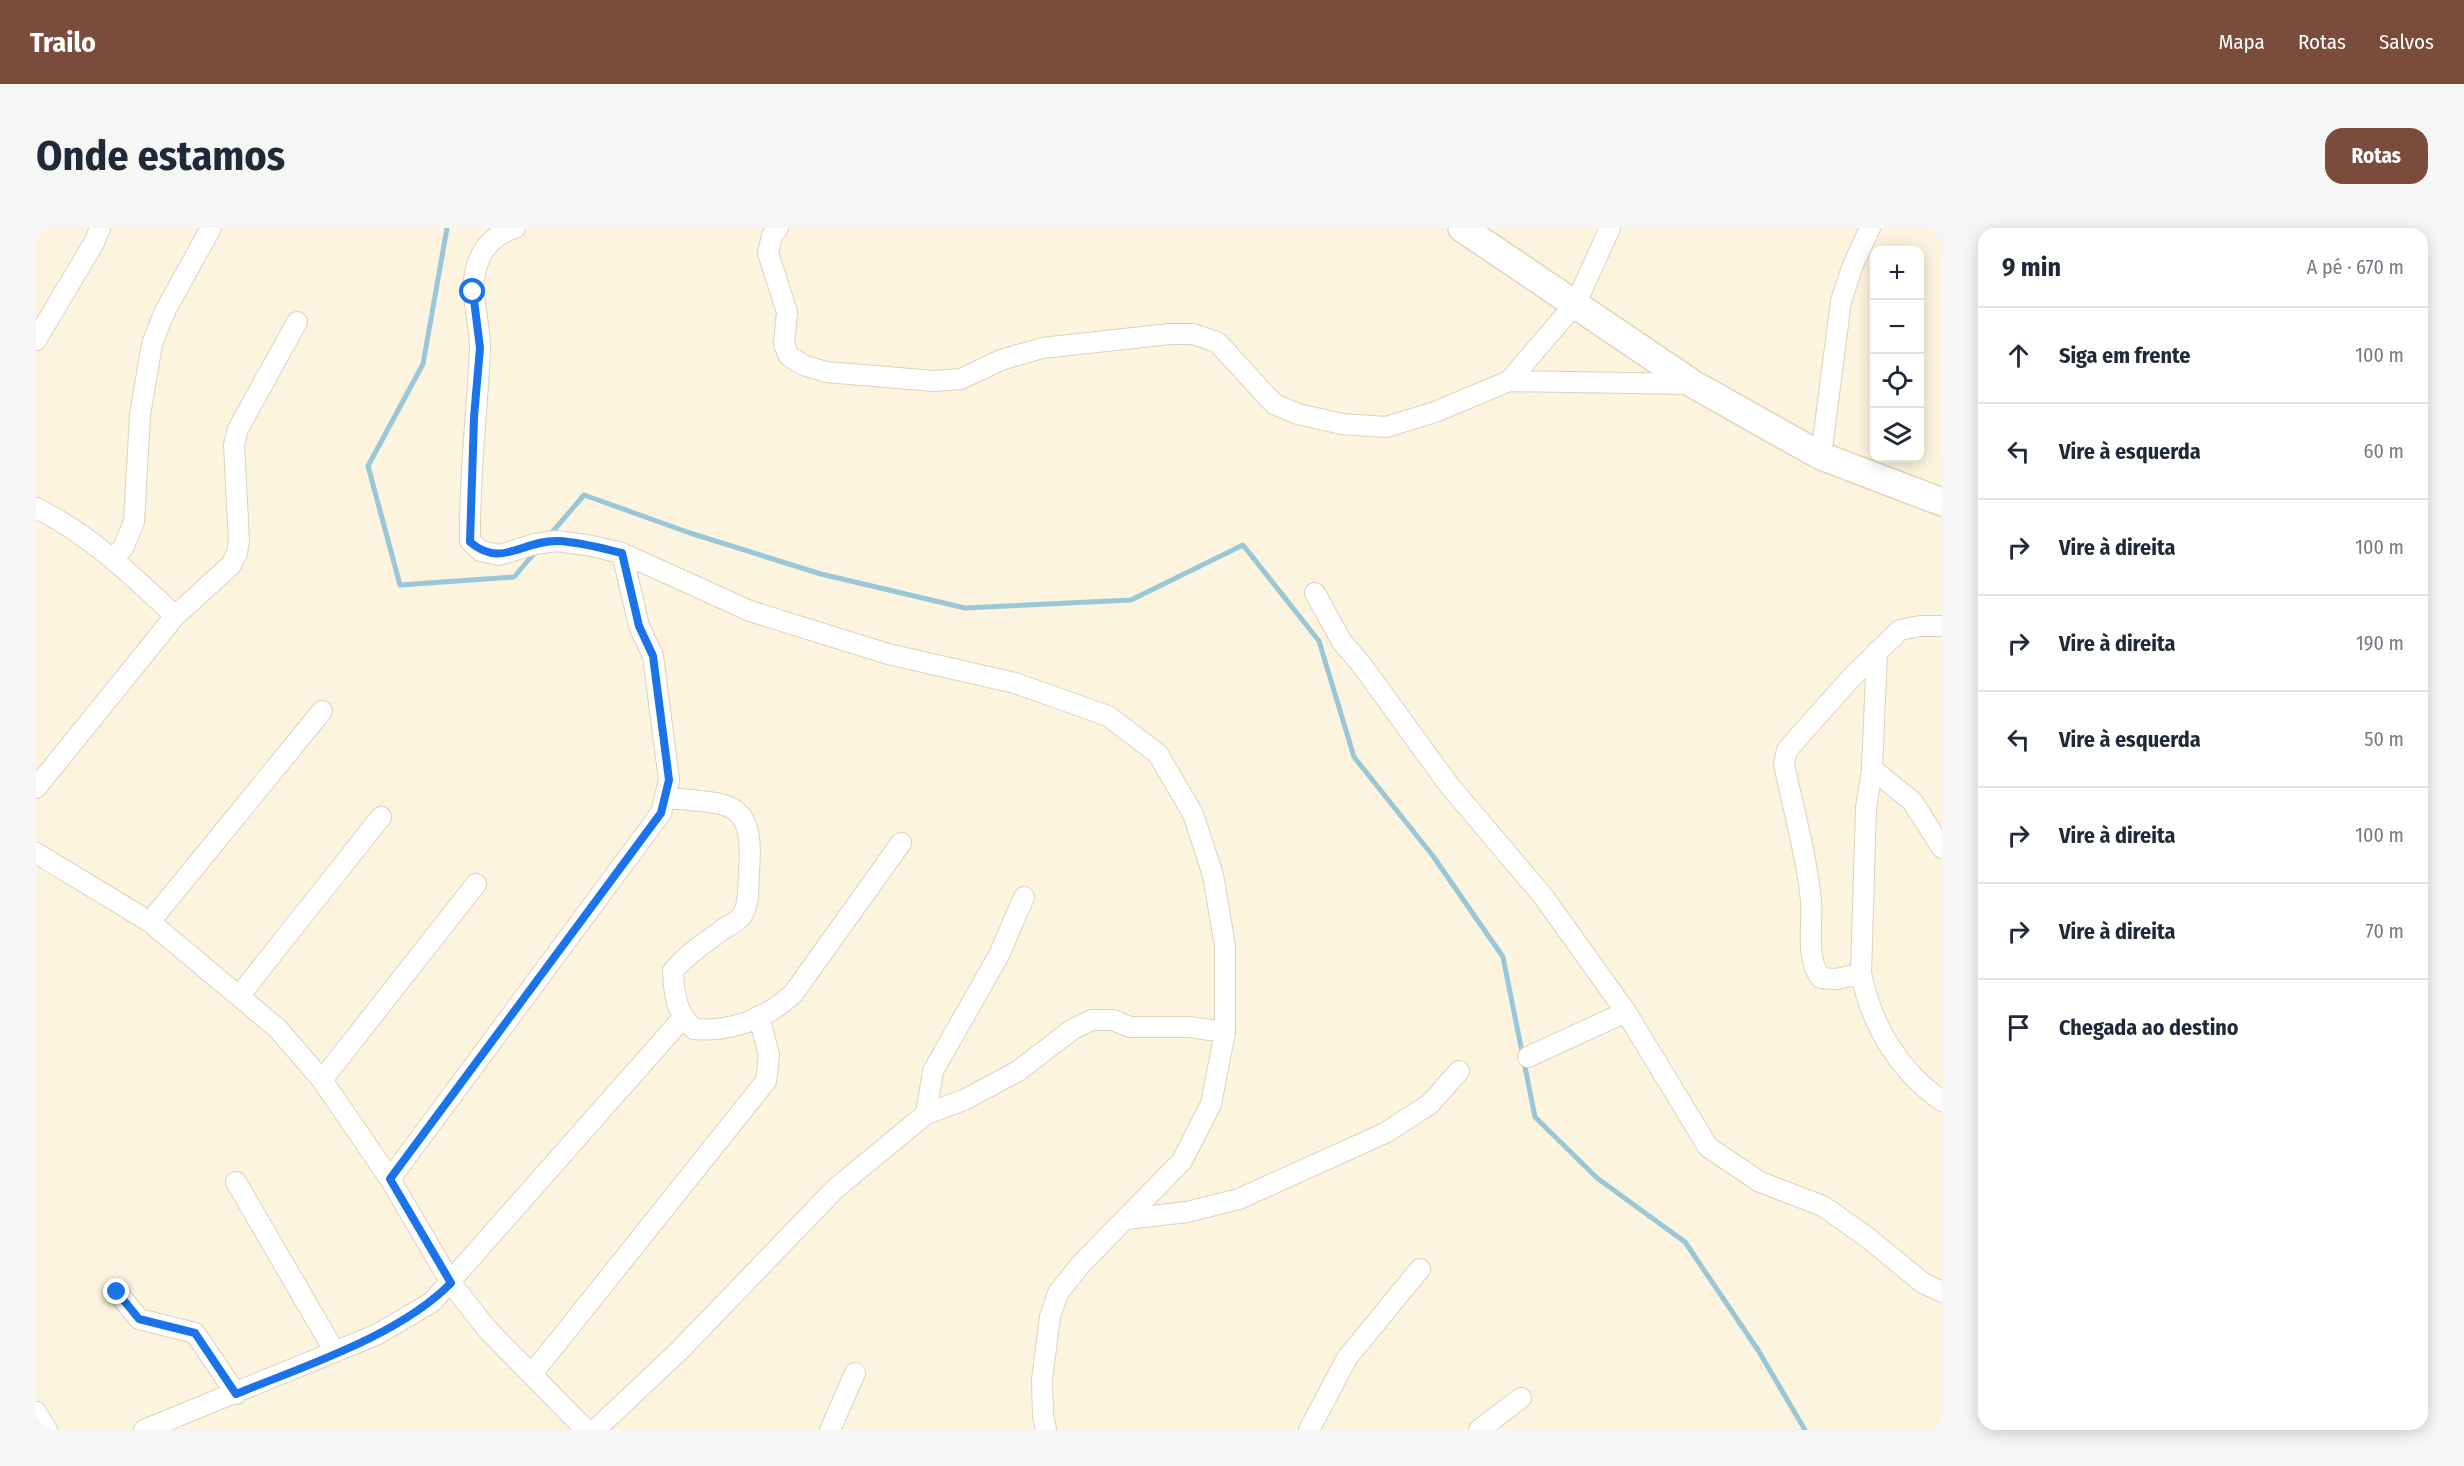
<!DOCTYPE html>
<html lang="pt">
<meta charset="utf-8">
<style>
:root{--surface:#fff;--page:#f6f6f7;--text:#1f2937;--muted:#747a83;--line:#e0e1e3;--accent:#7a4c3c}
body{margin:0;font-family:"Fira Sans Condensed",sans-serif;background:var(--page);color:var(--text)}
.controls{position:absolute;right:18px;top:18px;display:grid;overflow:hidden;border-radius:12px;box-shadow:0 3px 15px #0003}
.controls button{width:54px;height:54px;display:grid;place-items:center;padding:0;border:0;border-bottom:2px solid var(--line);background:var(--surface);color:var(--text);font:30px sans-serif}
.stop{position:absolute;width:18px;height:18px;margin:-14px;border:4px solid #1a73e8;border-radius:50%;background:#fff}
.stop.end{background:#1a73e8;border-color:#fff;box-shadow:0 2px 6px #0008}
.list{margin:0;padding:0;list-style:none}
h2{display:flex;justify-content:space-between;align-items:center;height:78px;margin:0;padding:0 24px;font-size:26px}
h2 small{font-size:20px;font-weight:400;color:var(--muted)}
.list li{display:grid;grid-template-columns:39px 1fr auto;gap:18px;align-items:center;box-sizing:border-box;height:96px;padding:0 24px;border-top:2px solid var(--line)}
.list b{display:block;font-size:22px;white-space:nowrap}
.list em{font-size:20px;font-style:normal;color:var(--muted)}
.icon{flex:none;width:33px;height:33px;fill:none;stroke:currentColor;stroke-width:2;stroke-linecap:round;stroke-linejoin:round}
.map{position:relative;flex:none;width:1906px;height:1202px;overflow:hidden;border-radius:18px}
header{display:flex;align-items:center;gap:36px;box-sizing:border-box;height:84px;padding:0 30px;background:var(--accent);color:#fff}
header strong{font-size:28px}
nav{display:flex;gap:33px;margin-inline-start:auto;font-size:21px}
.intro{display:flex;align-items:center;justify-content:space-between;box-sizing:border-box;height:144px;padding:0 36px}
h1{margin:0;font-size:42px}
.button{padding:15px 27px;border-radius:18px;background:var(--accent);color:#fff;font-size:21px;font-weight:700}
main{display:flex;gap:36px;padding:0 36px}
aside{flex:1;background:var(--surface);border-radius:18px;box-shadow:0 3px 15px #0003}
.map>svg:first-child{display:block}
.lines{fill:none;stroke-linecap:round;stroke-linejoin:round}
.stream{stroke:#9ac7d7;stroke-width:5}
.street-casing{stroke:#e0d0bb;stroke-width:22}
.secondary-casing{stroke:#e5d2b9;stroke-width:30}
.street{stroke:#fff;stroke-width:20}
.secondary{stroke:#fff;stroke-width:27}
.route{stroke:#1a73e8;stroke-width:8}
</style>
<header>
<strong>Trailo</strong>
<nav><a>Mapa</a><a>Rotas</a><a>Salvos</a></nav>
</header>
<div class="intro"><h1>Onde estamos</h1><a class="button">Rotas</a></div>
<main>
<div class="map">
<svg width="1906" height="1202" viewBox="0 0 1906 1202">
<rect width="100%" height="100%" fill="#fcf4de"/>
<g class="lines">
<!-- stream -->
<path class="stream" d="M411,0l-24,136 -55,102 32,119 114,-8 22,-26
M512,309l36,-42 106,38 131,41 144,34 166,-8 112,-55 76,96 35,116 79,99 70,101 32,160 62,61 88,64 73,108 47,80"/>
<!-- street casing -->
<g class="street-casing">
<path id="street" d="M479,0c-16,5 -30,16 -36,32 -13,30 2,60 1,90 -3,64 -11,128 -10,191l11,10 18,4 36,-11 21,-3 31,4 35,8 128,58 138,43 127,29 93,33 50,38 35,60 20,61 12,71v86l-14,72 -29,57 -101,103 -23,29 -8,24 -8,63 1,35 3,15
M742,0l-6,8 -4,17 19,59 -3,32 5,12 14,9 23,7 108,9 27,-2 40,-19 41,-12 128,-14h23l24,8 57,62 24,10 44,10 44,3 49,-15 74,-31 184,3
M0,112l58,-97 6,-15
M1473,153l67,-78 34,-75
M1785,228l20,-155 12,-36 17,-37
M0,280c52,25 97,68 139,108
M77,331l10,-11 11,-26 6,-107 12,-71 13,-33 46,-83
M1279,365l27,49 19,22 88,121 94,111 83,116
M1841,423l-5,118 -6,39 -5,165c10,52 38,98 81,128
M1836,541l40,32 30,47
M0,560l139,-172 56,-51 6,-12 2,-13 -5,-95 4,-16 59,-107
M631,570c63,6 88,0 82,74 -1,14 1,33 -8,45 -4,5 -13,9 -19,13 -17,13 -35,24 -49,41 1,23 3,42 21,58 37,3 71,-10 99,-35l108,-151
M0,625l114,69 127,106 45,52 68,99 61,104 36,46 99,101
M114,694l172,-211
M1825,745l-24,6 -16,-1c-16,-19 -8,-54 -10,-77 -4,-44 -18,-93 -27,-137l3,-14 64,-72 49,-48 20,-4h22
M203,768l142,-179
M1492,829l98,-45 82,135 52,35 63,24 45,32 55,45 19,9
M286,852l154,-196
M890,886l7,-43 66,-116 25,-58
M354,951l271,-366 8,-33 -16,-124 -14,-30 -17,-73
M200,954l99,170
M1090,991l61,-7 52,-13 146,-66 45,-29 29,-33
M81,1064l22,27 56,14 41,61
M496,1146l234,-293 3,-26 -10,-39
M0,1184l11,18
M108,1202l234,-96 54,-32 250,-283
M559,1202l84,-79 156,-162 91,-75 38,-14 54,-29 55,-42 19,-9h21l17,7h59l36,5
M794,1202l25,-57
M1273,1202l38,-72 73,-89
M1443,1202l42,-32"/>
</g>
<!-- secondary casing -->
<g class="secondary-casing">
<path id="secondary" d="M1426,0l231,156 128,72 121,46"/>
</g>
<!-- street -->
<use href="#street" class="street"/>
<!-- secondary -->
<use href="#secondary" class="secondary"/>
</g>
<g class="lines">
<!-- route -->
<path class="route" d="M81,1064l22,27 56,14 41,61c68,-28 163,-58 215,-111l-61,-104 271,-366 8,-33 -16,-124 -14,-30 -17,-73c-21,-5 -42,-11 -64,-12 -36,-1 -56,28 -88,1l4,-125 6,-69 -7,-56"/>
</g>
</svg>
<div class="controls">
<button>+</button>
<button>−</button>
<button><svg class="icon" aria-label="locate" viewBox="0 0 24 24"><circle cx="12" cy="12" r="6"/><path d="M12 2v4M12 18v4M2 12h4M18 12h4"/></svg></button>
<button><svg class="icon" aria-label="layers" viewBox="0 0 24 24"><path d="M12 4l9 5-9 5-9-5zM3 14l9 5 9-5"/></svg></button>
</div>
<div class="stop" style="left:437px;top:64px"></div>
<div class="stop end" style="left:81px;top:1064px"></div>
</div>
<aside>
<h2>9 min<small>A pé · 670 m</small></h2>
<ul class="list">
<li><svg class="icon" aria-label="ahead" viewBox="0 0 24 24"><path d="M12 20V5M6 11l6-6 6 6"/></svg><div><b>Siga em frente</b></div><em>100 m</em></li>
<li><svg class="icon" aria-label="left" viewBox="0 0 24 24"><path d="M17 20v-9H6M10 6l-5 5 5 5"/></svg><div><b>Vire à esquerda</b></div><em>60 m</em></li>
<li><svg class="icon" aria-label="right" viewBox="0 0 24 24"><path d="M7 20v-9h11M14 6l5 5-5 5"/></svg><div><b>Vire à direita</b></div><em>100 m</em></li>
<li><svg class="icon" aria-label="right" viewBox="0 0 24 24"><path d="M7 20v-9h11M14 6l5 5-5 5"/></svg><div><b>Vire à direita</b></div><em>190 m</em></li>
<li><svg class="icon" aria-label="left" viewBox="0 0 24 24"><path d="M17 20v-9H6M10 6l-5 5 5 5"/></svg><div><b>Vire à esquerda</b></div><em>50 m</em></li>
<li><svg class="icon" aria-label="right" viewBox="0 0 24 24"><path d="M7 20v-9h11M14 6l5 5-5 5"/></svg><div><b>Vire à direita</b></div><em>100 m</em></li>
<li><svg class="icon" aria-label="right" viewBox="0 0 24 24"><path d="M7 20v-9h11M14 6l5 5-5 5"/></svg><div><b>Vire à direita</b></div><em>70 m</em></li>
<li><svg class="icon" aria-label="arrive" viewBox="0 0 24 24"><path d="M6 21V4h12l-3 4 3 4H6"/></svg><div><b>Chegada ao destino</b></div></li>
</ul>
</aside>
</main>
